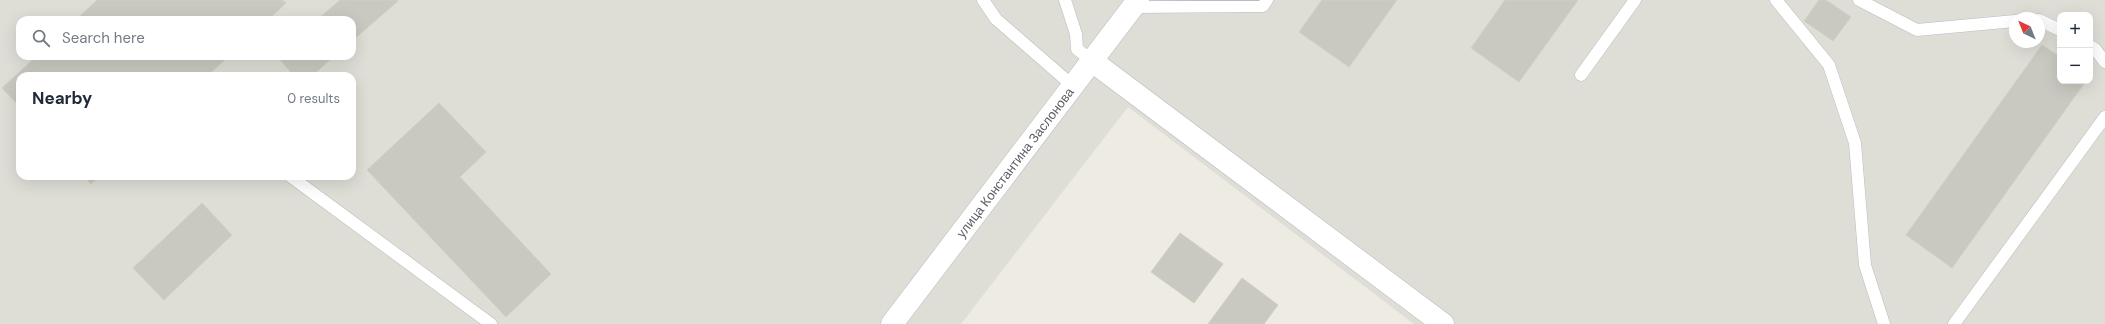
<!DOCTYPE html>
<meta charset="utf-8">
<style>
:root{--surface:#fff;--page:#f2f2f3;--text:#1f2937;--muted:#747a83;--line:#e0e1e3}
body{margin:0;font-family:"DM Sans",sans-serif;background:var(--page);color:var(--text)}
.controls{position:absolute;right:12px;top:12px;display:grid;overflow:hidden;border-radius:8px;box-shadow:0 4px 16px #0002}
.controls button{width:36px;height:36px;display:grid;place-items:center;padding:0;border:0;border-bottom:1px solid var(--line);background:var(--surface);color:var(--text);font:20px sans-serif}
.compass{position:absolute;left:2009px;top:12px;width:36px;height:36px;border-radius:50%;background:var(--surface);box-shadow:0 4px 16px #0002;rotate:317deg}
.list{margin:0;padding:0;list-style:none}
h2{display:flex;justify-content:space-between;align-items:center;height:52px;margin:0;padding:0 16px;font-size:17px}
h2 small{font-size:13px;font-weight:400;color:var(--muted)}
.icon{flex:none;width:22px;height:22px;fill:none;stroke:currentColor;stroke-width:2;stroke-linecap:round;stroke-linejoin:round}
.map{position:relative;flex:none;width:2105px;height:324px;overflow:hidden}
.search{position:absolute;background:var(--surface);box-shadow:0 4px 16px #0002;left:16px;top:16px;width:340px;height:44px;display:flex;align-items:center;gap:10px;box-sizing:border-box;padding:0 14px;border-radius:12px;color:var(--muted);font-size:15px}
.panel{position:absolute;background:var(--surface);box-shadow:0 4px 16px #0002;left:16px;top:72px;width:340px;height:108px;border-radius:12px}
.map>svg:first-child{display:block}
.industrial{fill:#deded7;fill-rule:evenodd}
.building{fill:#cac9c1;stroke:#d2cfc0}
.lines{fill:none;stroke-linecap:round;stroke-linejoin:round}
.lane-casing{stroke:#babbc1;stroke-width:13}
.street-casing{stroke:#babbc1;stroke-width:23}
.secondary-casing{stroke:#b8bac1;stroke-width:23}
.lane{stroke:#fff;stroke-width:12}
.street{stroke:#fff;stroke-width:22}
.secondary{stroke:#fff;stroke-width:22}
.labels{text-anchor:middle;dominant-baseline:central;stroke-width:4;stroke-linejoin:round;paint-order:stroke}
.street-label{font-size:13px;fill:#5a5d63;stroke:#fff}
</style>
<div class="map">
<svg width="2105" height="324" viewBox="0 0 2105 324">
<rect width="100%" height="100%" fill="#eeece2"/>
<!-- industrial -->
<path class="industrial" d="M0,0h2105v324h-691l-286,-217 -167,217h-961zM2060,15h30v66h-30zM2015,18h24v24h-24zM20,20h332v36h-332zM20,76h332v100h-332z"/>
<!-- building -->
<path class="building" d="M97,0h185l4,3 -18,17h-192z
M340,0h57l1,1 -46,40v-21h-35z
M1322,0h75l-48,67 -50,-35z
M1505,0h73l-59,82 -48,-34z
M1819,0h7l25,17 -18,24 -29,-20z
M2042,45l18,12v24h26l-134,187 -46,-33z
M37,56h192l-22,20h-187v31l-18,-19z
M277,56h57l-22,20h-18z
M439,103l47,49 -26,25 91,97 -45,43 -139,-147z
M84,176h16l-9,8z
M202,203l30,32 -68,65 -31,-32z
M1180,233l43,31 -29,39 -43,-31z
M1242,278l36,27 -14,19h-56z"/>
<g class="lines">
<!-- lane casing -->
<g class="lane-casing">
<path id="lane" d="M983,0l13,19 77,67
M1065,0l11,34 1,15 15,12
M1776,0l53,65 26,78 10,122 19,59
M1859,0l58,30 98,-9
M1133,7l130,-1 4,-6
M2039,20l21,10
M2090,46l5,3 10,13
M1581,75l54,-75
M290,176l201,148
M1954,324l151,-207"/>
</g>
<!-- street casing -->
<g class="street-casing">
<path id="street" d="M1092,61l351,263"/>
</g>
<!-- secondary casing -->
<g class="secondary-casing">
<g id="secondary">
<path id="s1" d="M892,324l246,-324"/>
</g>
</g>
<!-- lane -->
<use href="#lane" class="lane"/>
<!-- street -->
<use href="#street" class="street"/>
<!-- secondary -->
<use href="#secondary" class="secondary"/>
</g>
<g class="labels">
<!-- street labels -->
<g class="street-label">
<text stroke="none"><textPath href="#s1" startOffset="203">улица Константина Заслонова</textPath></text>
</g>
</g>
</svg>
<div class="controls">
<button>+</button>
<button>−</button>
</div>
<svg class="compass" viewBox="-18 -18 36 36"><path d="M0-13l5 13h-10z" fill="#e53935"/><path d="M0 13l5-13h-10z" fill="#747a83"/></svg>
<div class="search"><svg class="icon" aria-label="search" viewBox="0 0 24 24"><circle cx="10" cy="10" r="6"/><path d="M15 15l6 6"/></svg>Search here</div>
<section class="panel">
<h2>Nearby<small>0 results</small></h2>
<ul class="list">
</ul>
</section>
</div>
